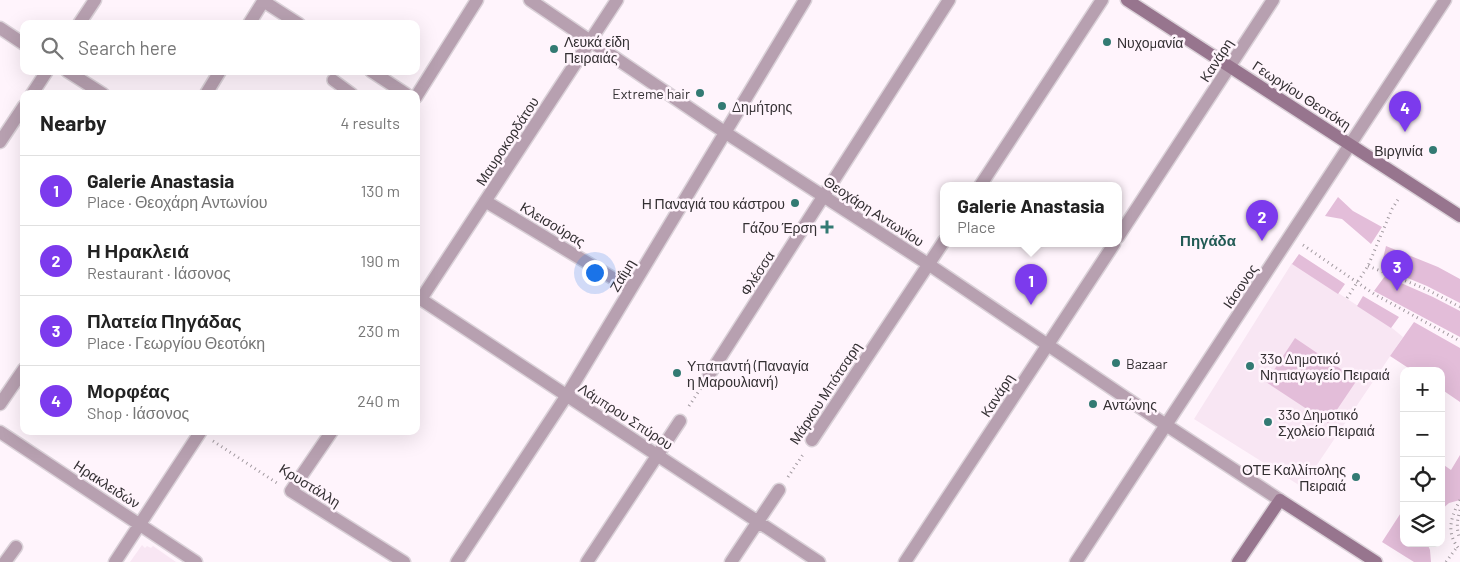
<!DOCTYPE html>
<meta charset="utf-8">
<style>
:root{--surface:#fff;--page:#f2f2f2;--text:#222;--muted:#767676;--line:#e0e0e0;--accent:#7c3aed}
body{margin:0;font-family:Barlow,sans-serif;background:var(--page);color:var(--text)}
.controls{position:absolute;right:15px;bottom:15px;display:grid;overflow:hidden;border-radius:10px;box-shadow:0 5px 20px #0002}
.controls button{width:45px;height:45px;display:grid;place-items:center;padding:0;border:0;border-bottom:1px solid var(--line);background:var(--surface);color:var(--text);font:25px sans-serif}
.you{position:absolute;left:594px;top:272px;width:18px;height:18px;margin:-12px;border:4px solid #fff;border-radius:50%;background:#1a73e8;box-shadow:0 0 0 8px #1a73e833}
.badge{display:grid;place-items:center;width:32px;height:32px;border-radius:50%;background:var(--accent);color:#fff;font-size:16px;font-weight:700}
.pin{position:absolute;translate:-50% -41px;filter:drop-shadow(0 1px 2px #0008)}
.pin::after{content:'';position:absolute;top:26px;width:18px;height:15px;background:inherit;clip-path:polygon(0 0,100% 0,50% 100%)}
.popup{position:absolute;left:940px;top:182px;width:182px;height:65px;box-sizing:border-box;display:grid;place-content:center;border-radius:10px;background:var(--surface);filter:drop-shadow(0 1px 4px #0005);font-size:16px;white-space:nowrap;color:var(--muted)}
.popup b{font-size:19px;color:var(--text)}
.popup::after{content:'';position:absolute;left:50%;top:100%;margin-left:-10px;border:10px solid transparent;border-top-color:var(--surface)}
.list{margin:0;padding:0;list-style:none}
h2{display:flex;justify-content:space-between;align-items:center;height:65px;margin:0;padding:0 20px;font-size:21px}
h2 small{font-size:16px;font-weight:400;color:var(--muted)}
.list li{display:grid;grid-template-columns:32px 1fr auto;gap:15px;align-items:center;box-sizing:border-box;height:70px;padding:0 20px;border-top:1px solid var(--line)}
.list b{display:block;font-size:19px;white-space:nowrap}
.list p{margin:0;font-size:16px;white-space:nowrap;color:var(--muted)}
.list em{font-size:16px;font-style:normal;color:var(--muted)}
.icon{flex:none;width:28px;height:28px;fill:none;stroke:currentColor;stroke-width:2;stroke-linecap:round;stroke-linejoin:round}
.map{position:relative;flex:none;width:1460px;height:562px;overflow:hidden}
.search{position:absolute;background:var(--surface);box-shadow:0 5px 20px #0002;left:20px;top:20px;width:400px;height:55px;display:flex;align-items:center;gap:12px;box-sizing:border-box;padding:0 18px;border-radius:10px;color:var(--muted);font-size:19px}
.panel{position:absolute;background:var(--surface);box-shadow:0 5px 20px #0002;left:20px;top:90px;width:400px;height:345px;border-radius:10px}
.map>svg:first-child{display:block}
.built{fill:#f8e6f3}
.green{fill:#e3bdd9}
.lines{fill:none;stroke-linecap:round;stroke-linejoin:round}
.lane-casing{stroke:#dad1d8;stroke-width:14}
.street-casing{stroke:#dad1d8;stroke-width:15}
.secondary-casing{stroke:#dad1d8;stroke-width:15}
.path{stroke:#a1999f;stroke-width:3;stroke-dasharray:1 4;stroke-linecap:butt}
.lane{stroke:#b7a0b0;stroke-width:11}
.street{stroke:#b7a0b0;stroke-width:12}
.secondary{stroke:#97758e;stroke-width:12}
.poi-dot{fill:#337a73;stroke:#fff4fc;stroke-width:2}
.labels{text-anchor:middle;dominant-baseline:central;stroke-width:5;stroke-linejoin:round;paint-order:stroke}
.poi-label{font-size:14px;fill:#332f32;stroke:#fff4fc;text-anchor:start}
.street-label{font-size:14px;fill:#332f32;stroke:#fff4fc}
.neighbourhood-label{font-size:15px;font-weight:bold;fill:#215a54;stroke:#fff4fc}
</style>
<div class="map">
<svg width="1460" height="562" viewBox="0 0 1460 562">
<rect width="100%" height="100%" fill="#fff4fc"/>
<!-- built -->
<path class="built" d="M1292,263l100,65 11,9 -101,150 -108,-68z
M142,545l3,3 2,-2 4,2 2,-2 23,16h-46z"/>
<!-- green -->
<path class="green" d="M1338,197l15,14 29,16 -11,17 -29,-25 -17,-3z
M1386,246l52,21 22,12v24l-33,-17 -46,-19z
M1299,254l46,30 -7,10 -46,-30z
M1385,276l48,21 27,14v26l-86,-46z
M1363,296l36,21 -8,11 -34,-22z
M1414,322l46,26v54l-19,-13v-18h-28l-23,-15z
M1295,338l62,42 -29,43 -62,-41z
M1460,455v45l-11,3 -8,7v-47l10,7z
M1404,508v35h23l3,7 1,12h-17l-32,-20z"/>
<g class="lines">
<!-- lane casing -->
<g class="lane-casing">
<path id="lane" d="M333,80l19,14"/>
</g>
<!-- street casing -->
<g class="street-casing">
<path id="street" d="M530,0l196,133 202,131 238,161 114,75
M263,1l36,23
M79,24l16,-24
M249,24l15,-24
M0,28l24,16
M67,71l36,23
M371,71l35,23
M32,94l15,-23
M206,94l14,-23
M416,97l61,-97
M0,142l24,-36
M980,186l122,-186
M485,201l146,88
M1118,237l155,-237
M416,296l403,266
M421,299l196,-299
M709,375l240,-375
M0,404l24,-35
M332,431l-41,60 113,71
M0,432l196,130
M812,440l132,-199
M5,562l11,-15
M115,562l86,-131
M457,562l110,-167 238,-395
M587,562l93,-141
M731,562l48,-72
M905,562l209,-318
M1076,562l369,-562"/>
</g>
<!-- secondary casing -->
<g class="secondary-casing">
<path id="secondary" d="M1127,0l333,216
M1238,562l42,-62 96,62"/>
</g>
<!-- path -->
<path class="path" d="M1303,245l71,49 86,47
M1368,266l58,23 34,18
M1347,298l21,-32 24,-57 7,-11
M689,406l12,-18
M213,441l64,42
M788,477l16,-24
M1460,500c-9,17 -15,33 0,50
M1460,510c-3,10 -4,19 0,29
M1446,562l11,-15"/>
<!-- lane -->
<use href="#lane" class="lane"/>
<!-- street -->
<use href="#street" class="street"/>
<!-- secondary -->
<use href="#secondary" class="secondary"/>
</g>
<!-- markers -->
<g class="poi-dot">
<circle cx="1107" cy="42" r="5"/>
<circle cx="554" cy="49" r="5"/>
<circle cx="700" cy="93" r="5"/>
<circle cx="722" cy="106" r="5"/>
<circle cx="1433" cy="150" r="5"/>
<circle cx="795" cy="203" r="5"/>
<path d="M824.5 219.5h5v5h5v5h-5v5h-5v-5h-5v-5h5z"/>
<circle cx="1116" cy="363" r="5"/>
<circle cx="1250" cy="366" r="5"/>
<circle cx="677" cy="373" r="5"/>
<circle cx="1093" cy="404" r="5"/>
<circle cx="1268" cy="422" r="5"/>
<circle cx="1356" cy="477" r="5"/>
</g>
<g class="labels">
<!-- poi labels -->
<g class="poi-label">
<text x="564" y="41">Λευκά είδη<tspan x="564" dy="16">Πειραιάς</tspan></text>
<text x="1117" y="42">Νυχομανία</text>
<text x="690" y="93" text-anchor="end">Extreme hair</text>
<text x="732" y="106">Δημήτρης</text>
<text x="1423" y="150" text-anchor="end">Βιργινία</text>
<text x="785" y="203" text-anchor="end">Η Παναγιά του κάστρου</text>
<text x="817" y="227" text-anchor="end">Γάζου Έρση</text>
<text x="1260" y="358">33ο Δημοτικό<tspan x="1260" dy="16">Νηπιαγωγείο Πειραιά</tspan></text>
<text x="1126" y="363">Bazaar</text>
<text x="687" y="365">Υπαπαντή (Παναγία<tspan x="687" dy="16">η Μαρουλιανή)</tspan></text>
<text x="1103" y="404">Αντώνης</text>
<text x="1278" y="414">33ο Δημοτικό<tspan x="1278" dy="16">Σχολείο Πειραιά</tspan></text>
<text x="1346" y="469" text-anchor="end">ΟΤΕ Καλλίπολης<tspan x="1346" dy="16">Πειραιά</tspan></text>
</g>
<!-- street labels -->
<g class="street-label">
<text transform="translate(1216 60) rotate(-57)">Κανάρη</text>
<text transform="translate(1302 95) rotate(33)">Γεωργίου Θεοτόκη</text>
<text transform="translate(507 141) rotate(-57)">Μαυροκορδάτου</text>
<text transform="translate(874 211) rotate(33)">Θεοχάρη Αντωνίου</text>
<text transform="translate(553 224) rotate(31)">Κλεισούρας</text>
<text transform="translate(757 273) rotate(-57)">Φλέσσα</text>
<text transform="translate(622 275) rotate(-59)">Ζαΐμη</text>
<text transform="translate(1240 286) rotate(-56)">Ιάσονος</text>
<text transform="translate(825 393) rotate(-57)">Μάρκου Μπότσαρη</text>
<text transform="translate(997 395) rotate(-57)">Κανάρη</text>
<text transform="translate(626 416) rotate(33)">Λάμπρου Σπύρου</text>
<text transform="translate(107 484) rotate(33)">Ηρακλειδών</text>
<text transform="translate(310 485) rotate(32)">Κρυστάλλη</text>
</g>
<!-- neighbourhood labels -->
<g class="neighbourhood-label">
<text x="1208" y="240">Πηγάδα</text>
</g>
</g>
</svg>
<div class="controls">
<button>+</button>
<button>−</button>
<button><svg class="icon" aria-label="locate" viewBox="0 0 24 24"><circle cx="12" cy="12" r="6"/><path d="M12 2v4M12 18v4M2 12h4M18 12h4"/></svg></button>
<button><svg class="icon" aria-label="layers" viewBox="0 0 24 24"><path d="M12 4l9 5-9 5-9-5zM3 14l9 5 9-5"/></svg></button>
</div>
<div class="you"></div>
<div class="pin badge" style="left:1031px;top:305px">1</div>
<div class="popup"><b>Galerie Anastasia</b>Place</div>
<div class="pin badge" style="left:1262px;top:241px">2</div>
<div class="pin badge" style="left:1397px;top:291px">3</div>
<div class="pin badge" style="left:1405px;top:132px">4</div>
<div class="search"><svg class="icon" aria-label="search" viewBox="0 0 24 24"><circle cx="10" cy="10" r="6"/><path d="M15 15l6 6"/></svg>Search here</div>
<section class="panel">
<h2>Nearby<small>4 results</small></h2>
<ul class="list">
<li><span class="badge">1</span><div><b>Galerie Anastasia</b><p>Place · Θεοχάρη Αντωνίου</p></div><em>130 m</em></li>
<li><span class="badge">2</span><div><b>Η Ηρακλειά</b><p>Restaurant · Ιάσονος</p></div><em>190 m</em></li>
<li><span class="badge">3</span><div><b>Πλατεία Πηγάδας</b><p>Place · Γεωργίου Θεοτόκη</p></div><em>230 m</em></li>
<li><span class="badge">4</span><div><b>Μορφέας</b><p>Shop · Ιάσονος</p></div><em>240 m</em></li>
</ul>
</section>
</div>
